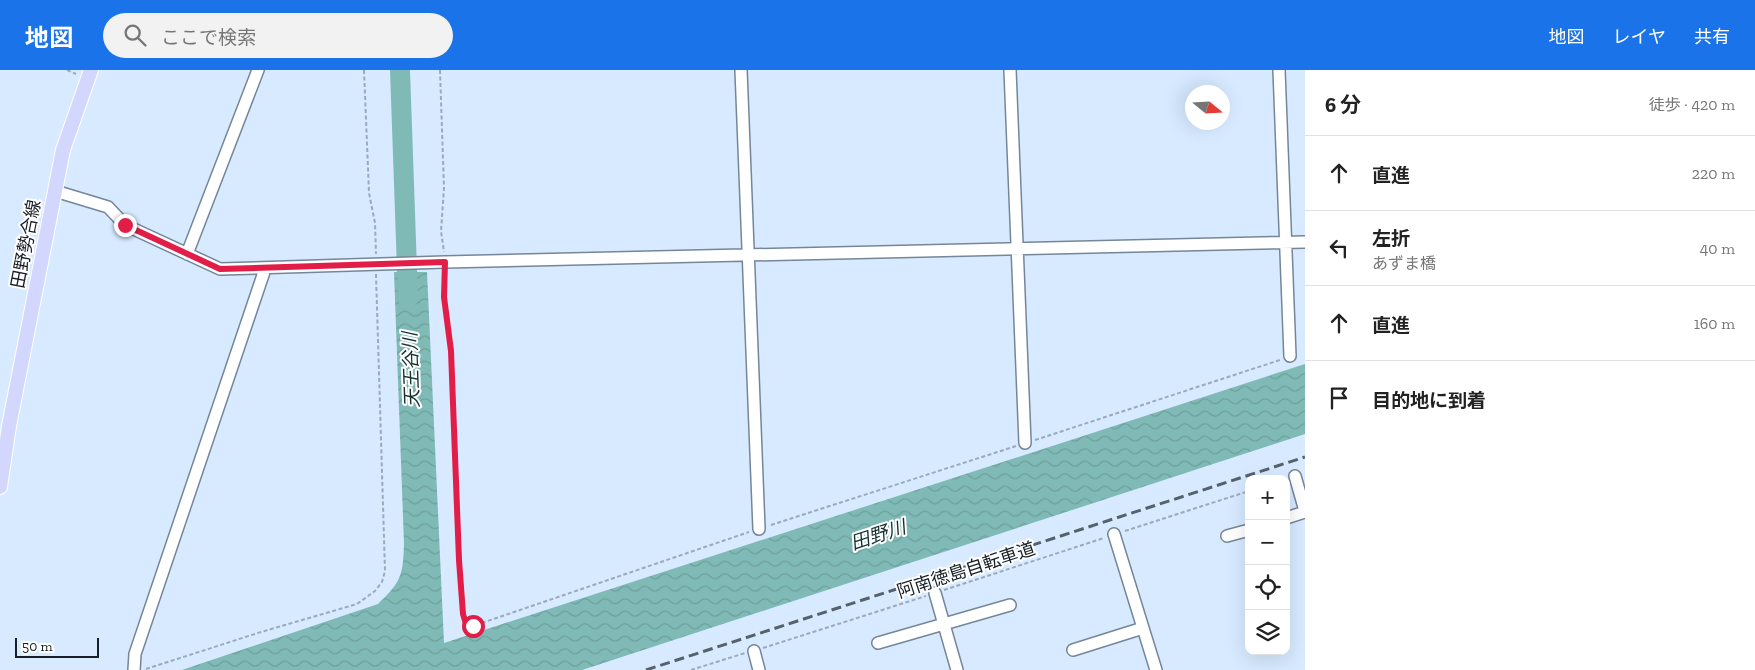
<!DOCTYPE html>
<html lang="ja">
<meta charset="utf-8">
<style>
:root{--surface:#fff;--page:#f2f2f2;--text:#222;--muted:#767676;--line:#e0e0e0;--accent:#1a73e8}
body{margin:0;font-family:"Zilla Slab","Noto Sans JP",serif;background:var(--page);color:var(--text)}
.controls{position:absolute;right:15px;bottom:15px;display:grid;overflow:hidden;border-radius:10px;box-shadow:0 5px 20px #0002}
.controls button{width:45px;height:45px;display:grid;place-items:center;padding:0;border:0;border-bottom:1px solid var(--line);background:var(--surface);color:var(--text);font:25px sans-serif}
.compass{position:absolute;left:1185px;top:15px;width:45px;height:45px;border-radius:50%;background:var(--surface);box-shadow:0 5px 20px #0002;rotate:108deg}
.scale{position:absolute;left:15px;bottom:12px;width:84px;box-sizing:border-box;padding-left:5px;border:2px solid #171e25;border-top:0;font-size:14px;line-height:18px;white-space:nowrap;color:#171e25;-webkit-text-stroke:4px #fff;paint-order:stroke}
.stop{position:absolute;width:15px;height:15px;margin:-11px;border:4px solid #e11d48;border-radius:50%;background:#fff}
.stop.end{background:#e11d48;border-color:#fff;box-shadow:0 1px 5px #0008}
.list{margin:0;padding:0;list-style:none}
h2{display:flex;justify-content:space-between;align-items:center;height:65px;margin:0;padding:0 20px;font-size:21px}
h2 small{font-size:16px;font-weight:400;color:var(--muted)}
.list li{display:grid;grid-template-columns:32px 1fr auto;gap:15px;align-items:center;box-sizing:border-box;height:75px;padding:0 20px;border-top:1px solid var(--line)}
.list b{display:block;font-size:19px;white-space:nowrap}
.list p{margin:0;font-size:16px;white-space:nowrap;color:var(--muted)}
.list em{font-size:16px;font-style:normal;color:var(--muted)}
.icon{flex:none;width:28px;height:28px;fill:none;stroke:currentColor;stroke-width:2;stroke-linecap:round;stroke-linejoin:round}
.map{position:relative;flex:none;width:1305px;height:600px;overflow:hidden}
header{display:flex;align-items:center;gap:30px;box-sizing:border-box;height:70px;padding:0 25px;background:var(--accent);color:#fff}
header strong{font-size:24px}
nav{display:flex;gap:28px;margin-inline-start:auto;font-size:18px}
.search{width:350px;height:45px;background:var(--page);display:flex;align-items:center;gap:12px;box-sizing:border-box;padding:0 18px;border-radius:28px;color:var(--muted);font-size:19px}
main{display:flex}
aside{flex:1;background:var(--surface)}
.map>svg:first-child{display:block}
.water{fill:url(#water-waves)}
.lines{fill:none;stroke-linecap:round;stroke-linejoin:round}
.river{stroke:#80bab6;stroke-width:20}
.minor-casing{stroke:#758699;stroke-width:14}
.major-casing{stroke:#fff;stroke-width:16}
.path{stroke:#9aaaba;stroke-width:2;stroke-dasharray:4 2.5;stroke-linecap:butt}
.minor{stroke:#fff;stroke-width:11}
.major{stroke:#d4d7fd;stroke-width:14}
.rail{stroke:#56616c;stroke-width:3;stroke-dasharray:10 5;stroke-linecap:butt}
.route{stroke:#e11d48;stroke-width:6}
.labels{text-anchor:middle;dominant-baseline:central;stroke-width:4;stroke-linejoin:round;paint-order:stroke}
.street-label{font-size:18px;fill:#171e25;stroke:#fff}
.water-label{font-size:19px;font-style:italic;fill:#133230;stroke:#fff}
</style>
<header>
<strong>地図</strong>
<div class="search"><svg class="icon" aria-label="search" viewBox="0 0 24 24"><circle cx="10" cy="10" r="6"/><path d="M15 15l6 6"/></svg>ここで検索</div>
<nav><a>地図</a><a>レイヤ</a><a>共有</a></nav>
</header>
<main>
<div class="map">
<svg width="1305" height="600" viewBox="0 0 1305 600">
<defs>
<pattern id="water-waves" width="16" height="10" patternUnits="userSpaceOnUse" patternTransform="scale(1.25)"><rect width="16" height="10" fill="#80bab6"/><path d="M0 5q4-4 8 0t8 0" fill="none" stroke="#6e9f9c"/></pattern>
</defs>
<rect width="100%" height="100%" fill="#d7eaff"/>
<!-- water -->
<path class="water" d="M394,202h33l17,371 861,-279v70l-723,236h-400l196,-66c23,-22 25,-28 26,-60z"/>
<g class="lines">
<!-- river -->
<path class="river" d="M400,0l8,228"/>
<!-- minor casing -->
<g class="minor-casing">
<path id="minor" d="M741,0l18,459
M1010,0l15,373
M1279,0l11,286
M55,121l53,16 17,18 95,44 225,-7 860,-20
M187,184l71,-184
M1295,406l10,35
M1286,448l19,-6
M1114,464l42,136
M1227,466l22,-6
M935,523l22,77
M878,573l132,-38
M1073,580l70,-22
M754,581l5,19
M134,600l1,-16 130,-385"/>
</g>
<!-- major casing -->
<g class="major-casing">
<path id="major" d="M0,417l9,-61 54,-276 28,-80"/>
</g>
<!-- path -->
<path class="path" d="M67,0l9,4
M364,0l5,123 6,30 1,31
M440,0l4,118 -3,43 3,21
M445,202l-1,25 7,54 8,209 4,54 2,10 8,2 276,-94
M1035,370l245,-80
M771,455l245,-79
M1125,461l124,-40
M944,520l160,-52
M763,578l163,-52
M146,599l115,-37 96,-28 18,-13 7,-9 3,-11 -9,-297
M691,600l54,-17"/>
<!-- minor -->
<use href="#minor" class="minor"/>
<!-- major -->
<use href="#major" class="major"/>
<!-- rail -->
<path class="rail" d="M646,600l659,-213"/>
</g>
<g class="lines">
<!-- route -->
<path class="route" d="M125,155l95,44 225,-7 -1,35 7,54 8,209 4,54 3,10 7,2"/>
</g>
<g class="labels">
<!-- street labels -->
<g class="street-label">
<text transform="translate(26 174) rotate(-79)">田野勢合線</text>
<text transform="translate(966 500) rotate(-18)">阿南徳島自転車道</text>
</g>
<!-- water labels -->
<g class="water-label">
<text transform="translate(411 300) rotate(-92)">天王谷川</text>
<text transform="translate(878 465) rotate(-18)">田野川</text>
</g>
</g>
</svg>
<div class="controls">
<button>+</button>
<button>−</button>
<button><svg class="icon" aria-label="locate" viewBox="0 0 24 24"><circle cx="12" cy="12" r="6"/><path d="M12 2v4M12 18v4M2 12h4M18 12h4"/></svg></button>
<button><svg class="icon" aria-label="layers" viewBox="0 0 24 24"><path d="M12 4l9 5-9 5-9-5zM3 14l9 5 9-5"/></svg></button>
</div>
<svg class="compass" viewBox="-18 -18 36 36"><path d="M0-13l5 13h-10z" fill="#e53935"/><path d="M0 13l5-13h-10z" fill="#767676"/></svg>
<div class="scale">50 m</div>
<div class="stop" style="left:473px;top:556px"></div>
<div class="stop end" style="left:125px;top:155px"></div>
</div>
<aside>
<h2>6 分<small>徒歩 · 420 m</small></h2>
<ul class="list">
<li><svg class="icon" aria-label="ahead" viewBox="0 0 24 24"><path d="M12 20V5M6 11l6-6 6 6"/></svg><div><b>直進</b></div><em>220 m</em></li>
<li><svg class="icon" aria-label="left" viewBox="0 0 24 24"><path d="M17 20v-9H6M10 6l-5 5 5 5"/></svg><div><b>左折</b><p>あずま橋</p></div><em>40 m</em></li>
<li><svg class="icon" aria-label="ahead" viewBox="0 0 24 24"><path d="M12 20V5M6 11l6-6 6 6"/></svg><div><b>直進</b></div><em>160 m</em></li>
<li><svg class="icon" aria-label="arrive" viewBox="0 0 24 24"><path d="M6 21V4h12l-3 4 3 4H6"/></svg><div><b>目的地に到着</b></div></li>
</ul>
</aside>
</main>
